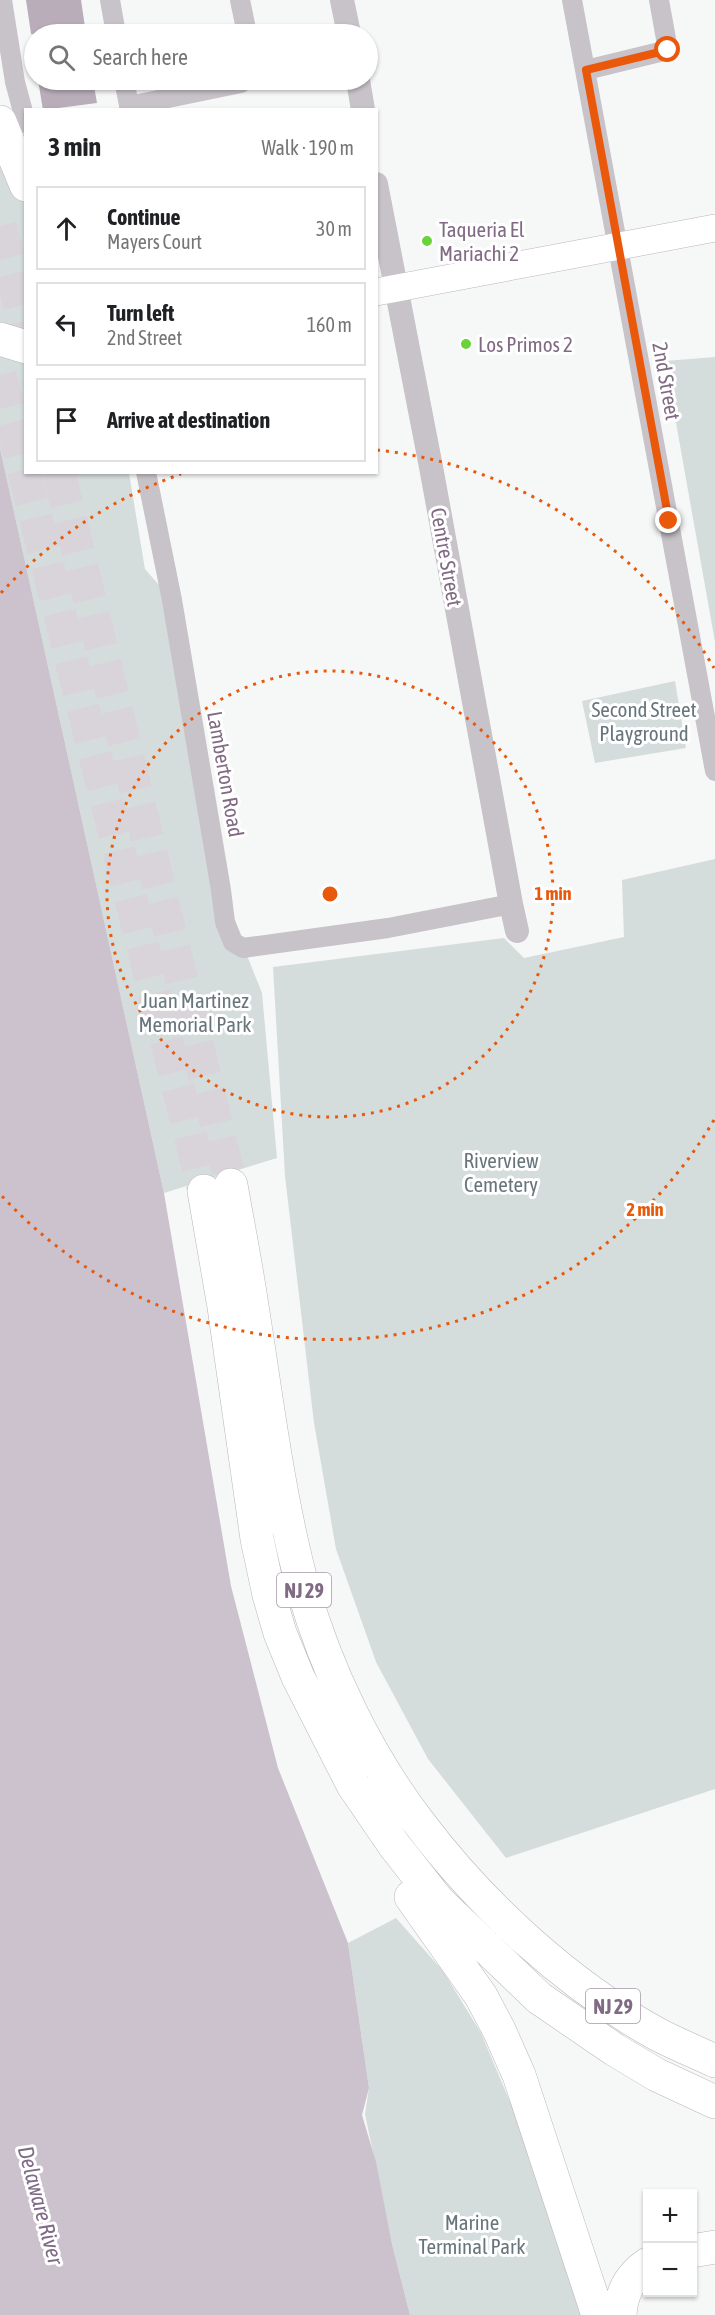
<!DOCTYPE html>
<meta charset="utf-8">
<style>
:root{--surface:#fff;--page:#f2f2f2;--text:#202124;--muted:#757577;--line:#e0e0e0}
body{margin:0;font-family:"Asap Condensed",sans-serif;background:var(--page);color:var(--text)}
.controls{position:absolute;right:18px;bottom:18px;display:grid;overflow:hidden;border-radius:0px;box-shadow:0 2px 4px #0004}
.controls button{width:54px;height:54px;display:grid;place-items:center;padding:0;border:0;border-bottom:2px solid var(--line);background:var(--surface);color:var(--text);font:30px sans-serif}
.stop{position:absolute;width:18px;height:18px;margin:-14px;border:4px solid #ea580c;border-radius:50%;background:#fff}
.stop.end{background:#ea580c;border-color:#fff;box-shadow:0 2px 6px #0008}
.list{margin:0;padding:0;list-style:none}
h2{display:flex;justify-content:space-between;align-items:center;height:78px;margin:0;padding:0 24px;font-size:26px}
h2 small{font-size:20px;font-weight:400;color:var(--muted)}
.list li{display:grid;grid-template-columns:39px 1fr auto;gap:18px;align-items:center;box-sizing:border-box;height:84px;margin:0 12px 12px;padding:0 12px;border:2px solid var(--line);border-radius:0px}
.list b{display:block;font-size:22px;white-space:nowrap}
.list p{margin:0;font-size:20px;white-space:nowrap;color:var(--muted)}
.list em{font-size:20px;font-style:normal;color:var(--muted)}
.icon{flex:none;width:33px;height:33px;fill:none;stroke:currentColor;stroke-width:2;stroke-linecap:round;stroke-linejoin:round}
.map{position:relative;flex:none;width:715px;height:2315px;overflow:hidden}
.search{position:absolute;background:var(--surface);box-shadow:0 2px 4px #0004;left:24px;top:24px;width:354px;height:66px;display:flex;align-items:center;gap:15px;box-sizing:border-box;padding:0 21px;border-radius:33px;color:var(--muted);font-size:22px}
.panel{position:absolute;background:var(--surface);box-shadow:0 2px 4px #0004;left:24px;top:108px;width:354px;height:366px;border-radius:0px}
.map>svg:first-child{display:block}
.green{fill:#d5dcdc}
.water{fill:#cbc2ce}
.building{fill:#b8adb9}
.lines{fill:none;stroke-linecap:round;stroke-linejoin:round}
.motorway-tunnel{stroke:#d9d4da;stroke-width:33;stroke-dasharray:33 16;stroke-linecap:butt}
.secondary-casing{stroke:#bcb5bd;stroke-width:28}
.motorway-casing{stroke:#bbb5bb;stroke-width:34}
.minor{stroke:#c8c2c9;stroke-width:20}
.tertiary{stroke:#c8c2c9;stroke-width:24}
.secondary{stroke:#fff;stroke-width:27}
.motorway{stroke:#fff;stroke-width:33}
.route{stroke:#ea580c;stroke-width:8}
.ring{fill:none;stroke:#e8590c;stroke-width:3;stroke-dasharray:3 6}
.poi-dot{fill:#68d439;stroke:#fff;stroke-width:2}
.labels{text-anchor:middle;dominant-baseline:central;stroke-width:6;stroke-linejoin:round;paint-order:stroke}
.shield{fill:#fff;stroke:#a797a9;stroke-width:1.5}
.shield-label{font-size:20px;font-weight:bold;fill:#816a84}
.poi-label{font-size:21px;fill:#816a84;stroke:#fff;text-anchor:start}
.street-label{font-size:21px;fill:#816a84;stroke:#fff}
.park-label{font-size:21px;fill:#68767c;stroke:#fff}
.water-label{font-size:22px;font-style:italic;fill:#7f6b86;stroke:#fff}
.centre{fill:#e8590c;stroke:#fff;stroke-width:3}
.ring-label{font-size:18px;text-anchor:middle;font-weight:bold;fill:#e8590c;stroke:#fff;stroke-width:6;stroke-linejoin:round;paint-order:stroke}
</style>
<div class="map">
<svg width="715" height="2315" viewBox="0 0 715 2315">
<rect width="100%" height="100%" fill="#f6f8f7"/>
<!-- green -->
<path class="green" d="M0,148l25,56v133l-25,-11z
M0,350l25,9 1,113 103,1 16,96 27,31 49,290 41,103 15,165 -113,35 -164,-745z
M715,357v285l-50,-281z
M675,681l11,67 -91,15 -13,-62z
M715,859v930l-209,69 -78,-99 -52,-97 -40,-113 -22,-126 -29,-247 -12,-209 231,-29 20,20 100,-21 -2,-57z
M396,1918l47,53 38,62 37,88 66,194h-174l-18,-71 -27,-130 4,-26 -21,-145z"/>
<!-- water -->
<path class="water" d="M0,448l164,745 67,393 47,182 70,175 21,145 -7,27 14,47 16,82 18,71h-410z"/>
<!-- building -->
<path class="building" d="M26,0h55l5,34h-55z
M38,80h55l4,23 -54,7z"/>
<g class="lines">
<!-- motorway-tunnel -->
<path class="motorway-tunnel" d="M0,226l26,106
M0,375l204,816
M59,472l172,713"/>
<!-- secondary casing -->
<g class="secondary-casing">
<path id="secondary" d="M376,292l339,-64"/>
</g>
<!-- motorway casing -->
<g class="motorway-casing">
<path id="motorway" d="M0,122l26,63
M0,339l26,8
M231,1185c7,40 15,80 21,121 15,94 26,189 51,282 23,82 65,169 117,236 61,81 148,161 237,210 19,10 39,18 58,27
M204,1191l20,116 33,232 12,56 11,38 18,44 55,108 41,60 44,56 101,97 76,52 42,25 58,27
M411,1897l70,99 18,34 20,45 79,240
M692,2251l23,-4
M620,2315c1,-21 10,-39 28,-51"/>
</g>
<!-- minor -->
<path class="minor" d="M2,0l13,82 11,41
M110,0l6,34
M240,0l7,34
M572,0l143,771
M586,70l82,-20 -9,-50
M124,80l6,30
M129,106l112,-23 3,-3
M146,472l26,128 49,290 4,32 8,20 10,6 145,-20 123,-24"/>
<!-- tertiary -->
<path class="tertiary" d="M342,0l7,34
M358,80l5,30
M376,184l55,283 80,437 6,27"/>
<!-- secondary -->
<use href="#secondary" class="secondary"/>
<!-- motorway -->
<use href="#motorway" class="motorway"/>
</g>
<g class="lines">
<!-- route -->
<path class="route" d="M668,50l-82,20 83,451"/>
</g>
<!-- distance rings -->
<g class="ring">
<circle cx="330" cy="894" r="223"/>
<path d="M714 1120A446 446 0 0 1 1 1195M1 593A446 446 0 0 1 181 474M377 450A446 446 0 0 1 714 668"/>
</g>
<!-- markers -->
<g class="poi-dot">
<circle cx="427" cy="241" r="6"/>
<circle cx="466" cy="344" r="6"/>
</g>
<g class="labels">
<!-- shield labels -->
<g class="shield">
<rect x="277" y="1573" width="54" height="34" rx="4.5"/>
<rect x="586" y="1989" width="54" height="34" rx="4.5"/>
</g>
<g class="shield-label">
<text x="304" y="1590">NJ 29</text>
<text x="613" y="2006">NJ 29</text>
</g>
<!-- poi labels -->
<g class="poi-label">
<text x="439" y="229">Taqueria El<tspan x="439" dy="24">Mariachi 2</tspan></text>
<text x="478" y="344">Los Primos 2</text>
</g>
<!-- street labels -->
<g class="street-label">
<text transform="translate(667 381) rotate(80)">2nd Street</text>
<text transform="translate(447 557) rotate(80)">Centre Street</text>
<text transform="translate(226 774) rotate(80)">Lamberton Road</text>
</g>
<!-- park labels -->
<g class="park-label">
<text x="644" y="709">Second Street<tspan x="644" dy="24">Playground</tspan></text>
<text x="195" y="1000">Juan Martinez<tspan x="195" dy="24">Memorial Park</tspan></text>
<text x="501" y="1160">Riverview<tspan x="501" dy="24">Cemetery</tspan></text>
<text x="472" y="2222">Marine<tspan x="472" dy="24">Terminal Park</tspan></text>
</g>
<!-- water labels -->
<g class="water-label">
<text transform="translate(41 2205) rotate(75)">Delaware River</text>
</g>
</g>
<circle cx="330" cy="894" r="9" class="centre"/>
<g class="ring-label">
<text x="553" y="900">1 min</text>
<text x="645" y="1216">2 min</text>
</g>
</svg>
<div class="controls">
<button>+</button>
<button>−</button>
</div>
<div class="stop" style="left:668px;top:50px"></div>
<div class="stop end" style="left:669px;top:521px"></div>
<div class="search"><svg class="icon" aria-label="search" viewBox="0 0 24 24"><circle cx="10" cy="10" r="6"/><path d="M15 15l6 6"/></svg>Search here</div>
<section class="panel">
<h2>3 min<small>Walk · 190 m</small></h2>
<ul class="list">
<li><svg class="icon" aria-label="ahead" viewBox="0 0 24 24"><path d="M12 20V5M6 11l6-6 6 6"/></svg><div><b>Continue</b><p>Mayers Court</p></div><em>30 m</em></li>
<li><svg class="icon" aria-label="left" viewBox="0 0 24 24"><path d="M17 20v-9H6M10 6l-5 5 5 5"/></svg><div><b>Turn left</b><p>2nd Street</p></div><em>160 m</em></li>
<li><svg class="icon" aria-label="arrive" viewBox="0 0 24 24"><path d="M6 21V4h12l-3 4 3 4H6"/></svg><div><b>Arrive at destination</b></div></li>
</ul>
</section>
</div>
